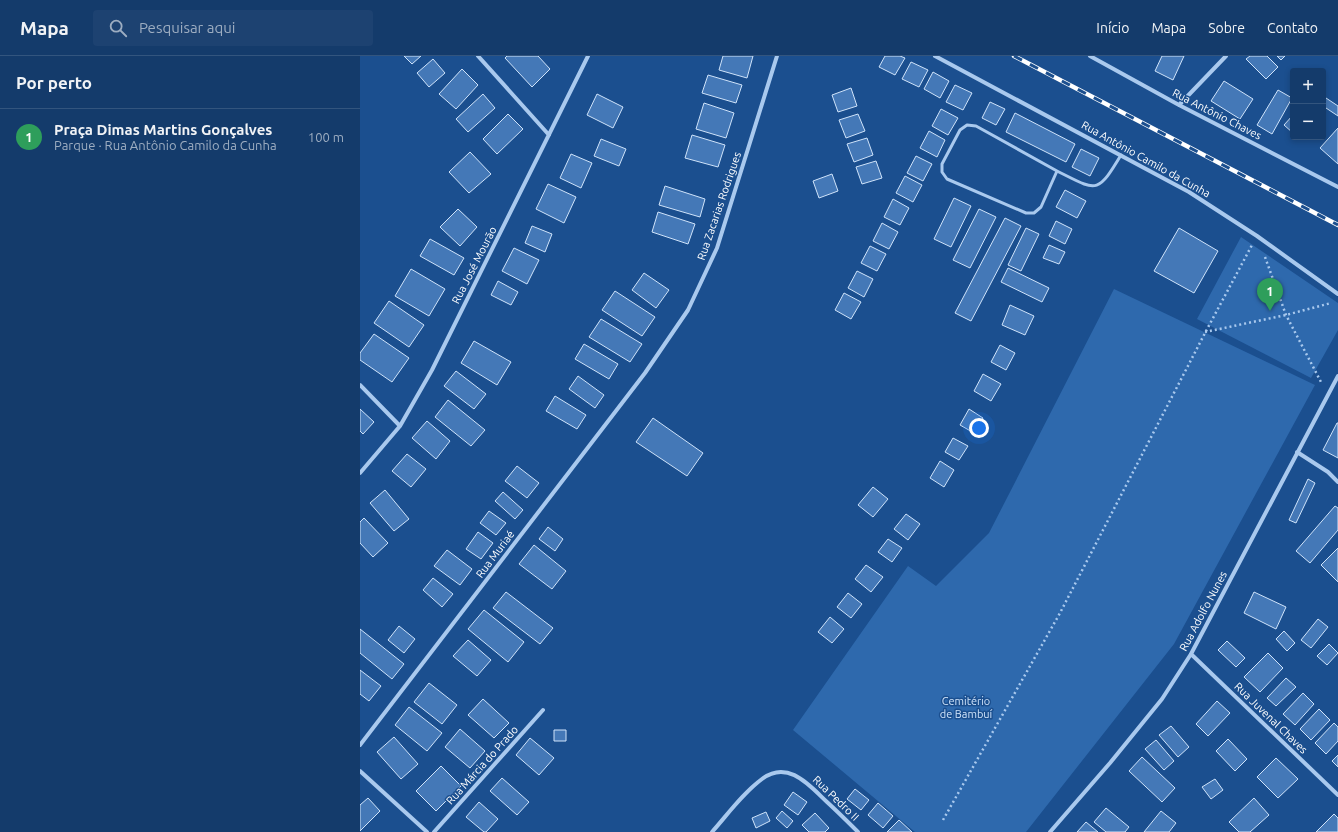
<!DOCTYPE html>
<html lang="pt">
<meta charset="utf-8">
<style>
:root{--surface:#143b6b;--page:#1d4271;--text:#f1f3f6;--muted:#9dadc1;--line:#33557e;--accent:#e69b98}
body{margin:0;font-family:Ubuntu,sans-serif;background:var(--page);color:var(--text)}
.controls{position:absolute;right:12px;top:12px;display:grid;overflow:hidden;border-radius:4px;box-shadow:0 2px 6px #0003}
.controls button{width:36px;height:36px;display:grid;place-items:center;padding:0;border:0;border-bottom:1px solid var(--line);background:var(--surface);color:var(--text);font:20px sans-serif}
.you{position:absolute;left:619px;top:372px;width:14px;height:14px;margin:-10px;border:3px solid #fff;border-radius:50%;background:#1a73e8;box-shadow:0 0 0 6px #1a73e833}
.badge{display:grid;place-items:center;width:26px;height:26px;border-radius:50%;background:var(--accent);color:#fff;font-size:13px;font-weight:700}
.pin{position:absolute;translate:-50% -33px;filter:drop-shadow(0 1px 2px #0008)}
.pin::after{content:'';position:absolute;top:21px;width:14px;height:12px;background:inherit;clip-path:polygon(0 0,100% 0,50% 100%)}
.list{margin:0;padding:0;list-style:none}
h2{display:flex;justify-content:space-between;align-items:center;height:52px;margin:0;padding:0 16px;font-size:17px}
h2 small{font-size:13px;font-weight:400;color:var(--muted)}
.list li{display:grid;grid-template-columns:26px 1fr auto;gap:12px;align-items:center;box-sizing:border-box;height:56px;padding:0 16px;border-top:1px solid var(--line)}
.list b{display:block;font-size:15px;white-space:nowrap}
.list p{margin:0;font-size:13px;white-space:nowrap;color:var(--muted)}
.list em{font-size:13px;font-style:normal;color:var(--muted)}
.icon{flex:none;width:22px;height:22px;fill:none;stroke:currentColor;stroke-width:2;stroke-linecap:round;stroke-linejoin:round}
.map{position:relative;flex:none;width:978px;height:776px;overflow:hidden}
header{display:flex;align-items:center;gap:24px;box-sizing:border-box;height:56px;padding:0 20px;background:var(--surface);border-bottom:1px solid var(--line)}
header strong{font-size:19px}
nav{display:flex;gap:22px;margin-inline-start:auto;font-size:14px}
.search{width:280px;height:36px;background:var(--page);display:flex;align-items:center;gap:10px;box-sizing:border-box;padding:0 14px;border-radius:4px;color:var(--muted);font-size:15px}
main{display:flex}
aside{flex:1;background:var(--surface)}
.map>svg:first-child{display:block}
.green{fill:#2e69ad}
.building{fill:#4478b7;stroke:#cfe3fa}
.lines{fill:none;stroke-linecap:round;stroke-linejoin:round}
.path{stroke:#a9c9ee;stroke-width:2.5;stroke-dasharray:2 3;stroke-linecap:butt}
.service{stroke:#a9c9ee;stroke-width:3}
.minor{stroke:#a9c9ee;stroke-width:4}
.rail-casing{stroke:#fff;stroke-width:4.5}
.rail{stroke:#1b4f8f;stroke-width:3;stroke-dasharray:9;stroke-linecap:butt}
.labels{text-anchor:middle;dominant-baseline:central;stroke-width:3;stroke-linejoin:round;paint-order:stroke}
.street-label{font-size:11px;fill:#fff;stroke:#1b4f8f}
.park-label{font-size:11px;fill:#cfe3fa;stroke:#1b4f8f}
</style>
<header>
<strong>Mapa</strong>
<div class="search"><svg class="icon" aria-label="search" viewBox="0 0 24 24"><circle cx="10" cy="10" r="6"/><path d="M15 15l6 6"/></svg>Pesquisar aqui</div>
<nav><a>Início</a><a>Mapa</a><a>Sobre</a><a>Contato</a></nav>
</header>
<main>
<aside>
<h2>Por perto<small></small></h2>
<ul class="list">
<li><span class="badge" style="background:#2e9e5b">1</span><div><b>Praça Dimas Martins Gonçalves</b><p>Parque · Rua Antônio Camilo da Cunha</p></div><em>100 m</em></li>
</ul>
</aside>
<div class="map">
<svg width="978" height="776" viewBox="0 0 978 776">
<rect width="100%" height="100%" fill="#1b4f8f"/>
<!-- green -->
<path class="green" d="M881,181l97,66v27l-27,48 -114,-59z
M754,233l201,96 -141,259 -148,188h-111l-122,-102 115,-164 28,20 53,-53z"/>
<!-- building -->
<path class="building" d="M44,0h17l-9,8z
M147,0h31l12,13 -18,18 -27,-29z
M363,0h30l-6,22 -28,-8z
M525,0h15l5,2 -10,17 -16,-8z
M802,0h22l-11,24 -18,-9z
M890,0h17l11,11 -12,12 -20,-20z
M917,0h8l-4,4z
M73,3l12,14 -16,14 -12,-14z
M551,6l17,8 -9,17 -17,-8z
M102,13l16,16 -22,24 -17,-15z
M573,16l16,9 -9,17 -16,-9z
M348,19l34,10 -6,18 -34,-10z
M864,25l29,18 -13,20 -29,-18z
M595,29l17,8 -9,17 -17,-8z
M491,32l6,18 -19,6 -6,-17z
M918,34l14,8 -20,36 -15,-9z
M123,38l12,14 -27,24 -12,-13z
M237,38l26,13 -10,21 -26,-13z
M963,40l15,10v10l-15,-10z
M630,46l15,7 -9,16 -14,-7z
M344,47l30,10 -8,25 -30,-9z
M581,53l17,9 -10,17 -16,-9z
M655,57l60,31 -9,18 -60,-30z
M148,58l15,15 -26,25 -14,-15z
M498,58l7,17 -19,7 -7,-18z
M933,59v18l-9,-8z
M978,72v36l-18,-16z
M569,75l16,9 -8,17 -17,-9z
M332,79l33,10 -7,22 -33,-9z
M507,82l6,17 -19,7 -7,-18z
M241,83l25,10 -7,17 -25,-10z
M721,93l18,9 -9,18 -18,-9z
M110,96l21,22 -22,19 -20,-21z
M211,98l21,9 -11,25 -21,-10z
M556,100l16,8 -9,17 -16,-8z
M516,105l6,17 -20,6 -6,-17z
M472,118l6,17 -19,7 -6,-17z
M545,120l17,9 -9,17 -17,-9z
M188,128l28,13 -12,26 -28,-14z
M305,130l40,13 -5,18 -41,-12z
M705,134l21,11 -9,17 -21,-11z
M594,142l17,8 -20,41 -17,-8z
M533,143l16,9 -9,17 -16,-8z
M98,153l19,18 -17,19 -20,-19z
M619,153l17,8 -26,51 -17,-8z
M298,156l37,12 -7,20 -36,-12z
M645,162l16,8 -50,95 -16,-8z
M696,165l16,8 -7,15 -16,-8z
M522,167l16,9 -9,17 -16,-8z
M172,170l20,8 -7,18 -20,-9z
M666,172l13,6 -18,37 -13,-6z
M819,172l39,23 -24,42 -40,-22z
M70,183l34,19 -10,17 -34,-19z
M689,189l16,7 -6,12 -16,-6z
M510,190l16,8 -9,17 -16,-8z
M154,192l25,12 -12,24 -25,-13z
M648,212l41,20 -7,14 -41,-20z
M51,213l34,20 -16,27 -34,-20z
M497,215l16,8 -9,18 -16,-9z
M284,217l25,17 -13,18 -24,-18z
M138,225l20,11 -7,13 -20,-10z
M255,235l40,26 -13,19 -40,-26z
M484,237l17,9 -10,17 -16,-9z
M29,245l35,24 -15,22 -35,-24z
M650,249l24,11 -9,19 -23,-10z
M241,263l41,25 -12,18 -41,-25z
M14,278l35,24 -17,24 -32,-22v-7z
M114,285l37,21 -14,23 -36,-22z
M224,288l34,20 -9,15 -34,-20z
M640,289l15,8 -9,17 -15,-8z
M96,315l30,23 -12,15 -30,-23z
M623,318l18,10 -10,17 -17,-10z
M218,320l26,19 -9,13 -26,-19z
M195,340l31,19 -9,14 -31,-18z
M88,344l37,30 -14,16 -36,-29z
M0,353l14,13 -11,12 -3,-3z
M609,353l14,9 -9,15 -14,-8z
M293,362l50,35 -16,23 -51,-34z
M67,365l23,20 -14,18 -24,-21z
M977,367h1v35l-15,-8z
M593,382l15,8 -9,14 -14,-8z
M47,398l19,15 -15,18 -19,-16z
M580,405l14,9 -10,17 -14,-9z
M157,410l22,17 -12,15 -22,-17z
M948,423l7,4 -19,40 -7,-3z
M513,431l15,12 -15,18 -15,-12z
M25,434l24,29 -15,12 -24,-28z
M143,436l20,18 -8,9 -20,-18z
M975,450l3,2v22l-28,33 -14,-12z
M129,455l17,12 -10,12 -16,-12z
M546,458l14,10 -12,16 -14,-11z
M4,462l24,25 -15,14 -13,-14v-21z
M188,471l15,12 -8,12 -16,-12z
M118,476l15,11 -12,16 -15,-10z
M528,483l14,9 -10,14 -14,-10z
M174,489l32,26 -14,18 -33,-25z
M978,492v34l-17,-17z
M87,494l25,19 -12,16 -26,-19z
M506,509l17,12 -12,15 -16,-13z
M73,522l20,16 -11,13 -19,-17z
M146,536l47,36 -13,16 -47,-36z
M894,536l32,15 -10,22 -32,-16z
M488,537l14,11 -11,14 -14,-11z
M124,554l40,32 -16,20 -40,-33z
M470,561l14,12 -12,14 -14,-11z
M958,563l10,8 -17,21 -10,-8z
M39,570l16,13 -11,14 -16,-13z
M0,573l44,35 -12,15 -32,-26z
M924,575l11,12 -8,8 -11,-12z
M108,584l23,20 -14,16 -24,-20z
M867,585l18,17 -9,9 -18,-17z
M969,588l9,9 -11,12 -10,-9z
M908,597l15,15 -23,24 -16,-15z
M0,614l21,16 -12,15 -9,-7z
M926,622l10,9 -20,19 -9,-8z
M69,627l28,22 -15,19 -28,-22z
M943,637l11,11 -19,21 -12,-11z
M123,643l26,24 -15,15 -26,-23z
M857,645l13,12 -22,23 -12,-12z
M49,651l33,26 -15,18 -32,-26z
M959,653l11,11 -19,20 -11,-11z
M974,667l4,4v14l-12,13 -11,-11z
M811,670l18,21 -11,10 -19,-22z
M100,673l25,22 -15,17 -25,-21z
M194,674h12v11h-12z
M34,681l24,27 -17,15 -24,-27z
M170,682l24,20 -15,17 -23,-20z
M868,683l19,20 -12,12 -19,-20z
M796,684l18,21 -10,9 -19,-21z
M978,699v12l-6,-6z
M782,701l33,31 -13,14 -33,-31z
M916,702l22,21 -20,19 -21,-21z
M81,710l20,20 -25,25 -20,-20z
M142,722l27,24 -12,13 -27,-24z
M855,723l8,11 -12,9 -9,-12z
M495,733l14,11 -8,10 -14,-11z
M433,736l14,10 -9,13 -14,-10z
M8,742l12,13 -20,20v-26z
M894,742l15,17 -19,17h-11l-10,-10z
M119,746l19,17 -12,13h-2l-18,-15z
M518,747l15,13 -10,12 -15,-13z
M746,752l23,19 -4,5h-19l-12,-10z
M422,755l11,10 -6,7 -11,-10z
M801,755l15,12 -7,9h-25z
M406,756l4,9 -14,7 -4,-10z
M455,757l14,15 -4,4h-16l-7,-7z
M974,758l4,4v14h-22z
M539,764l13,12h-25z
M726,766l12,10h-21z"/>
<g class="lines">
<!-- path -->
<path class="path" d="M905,201l21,58 35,67
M845,276l81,-17 45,-12
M583,764l117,-207 145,-280 47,-88"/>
<!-- service -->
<path class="service" d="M697,115l-81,-45 -9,-1 -7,5 -18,34v8l5,7 79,34h8l7,-6 16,-36c40,20 40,24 64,-16"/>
<!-- minor -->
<path class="minor" d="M118,0l71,79
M575,0l254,136 68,44 81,58
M730,0l89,49 159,82
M819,49l47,-49
M0,329l40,41
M937,396l31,20 10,10
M0,417l40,-47 32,-56 156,-314
M831,598l147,141
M0,689l285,-372 43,-63 29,-62 60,-192
M0,715l67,61
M74,776l109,-122
M352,776c16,-18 31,-39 50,-53 26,-20 48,7 65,23 11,10 21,20 31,30
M690,776l60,-69 52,-64 29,-45 147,-278"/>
<!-- rail casing -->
<g class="rail-casing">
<path id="rail" d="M654,0l324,169"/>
</g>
<!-- rail -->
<use href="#rail" class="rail"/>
</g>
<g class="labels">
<!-- street labels -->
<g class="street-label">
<text transform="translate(857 58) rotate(27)">Rua Antônio Chaves</text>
<text transform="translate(786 103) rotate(29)">Rua Antônio Camilo da Cunha</text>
<text transform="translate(359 150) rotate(-71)">Rua Zacarias Rodrigues</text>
<text transform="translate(114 209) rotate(-63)">Rua José Mourão</text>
<text transform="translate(135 498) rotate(-53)">Rua Muriaé</text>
<text transform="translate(843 555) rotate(-62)">Rua Adolfo Nunes</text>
<text transform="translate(911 662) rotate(44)">Rua Juvenal Chaves</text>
<text transform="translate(122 709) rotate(-48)">Rua Márcia do Prado</text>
<text transform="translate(476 742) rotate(44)">Rua Pedro II</text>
</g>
<!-- park labels -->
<g class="park-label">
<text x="606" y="645">Cemitério<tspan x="606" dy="13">de Bambuí</tspan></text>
</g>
</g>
</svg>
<div class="controls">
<button>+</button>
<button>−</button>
</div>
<div class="you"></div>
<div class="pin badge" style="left:910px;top:255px;background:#2e9e5b">1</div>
</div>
</main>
